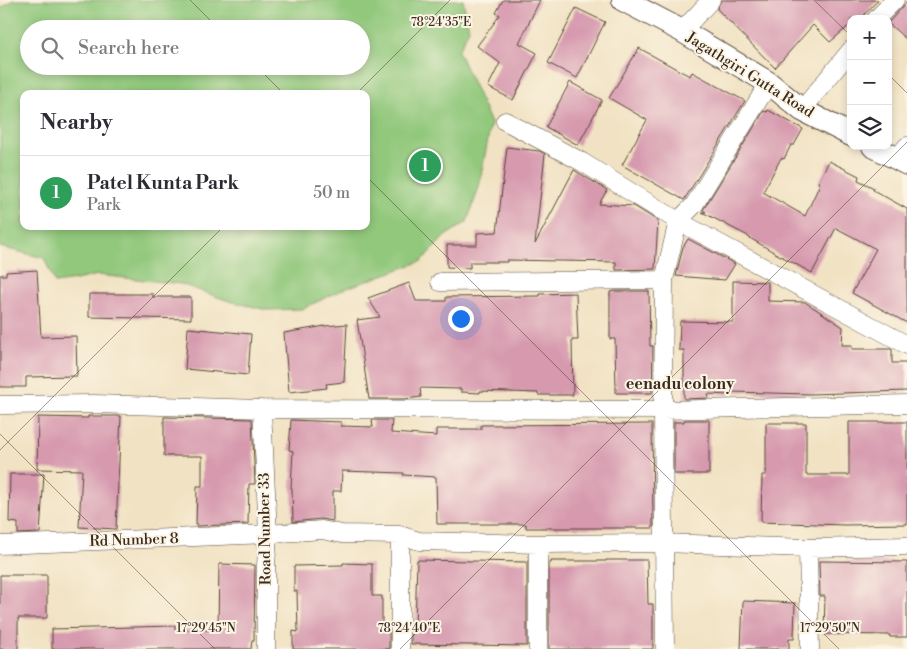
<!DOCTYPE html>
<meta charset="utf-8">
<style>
:root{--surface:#fff;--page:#f2f2f3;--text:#2b2b33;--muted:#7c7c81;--line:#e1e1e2;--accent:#b5179e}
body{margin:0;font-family:"Libre Bodoni",serif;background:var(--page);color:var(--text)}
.controls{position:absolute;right:15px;top:15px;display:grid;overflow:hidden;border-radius:10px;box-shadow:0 2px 8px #0003}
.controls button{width:45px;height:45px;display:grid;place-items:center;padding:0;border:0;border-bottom:1px solid var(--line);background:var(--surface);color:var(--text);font:25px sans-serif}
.you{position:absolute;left:460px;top:318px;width:18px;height:18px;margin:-12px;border:4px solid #fff;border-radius:50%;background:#1a73e8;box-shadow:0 0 0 8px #1a73e833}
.badge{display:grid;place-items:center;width:32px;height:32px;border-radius:50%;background:var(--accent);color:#fff;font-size:16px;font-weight:700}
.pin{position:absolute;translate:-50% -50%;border:2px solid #fff;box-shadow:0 1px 5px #0006}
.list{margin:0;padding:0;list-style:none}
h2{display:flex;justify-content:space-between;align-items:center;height:65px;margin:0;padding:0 20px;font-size:21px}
h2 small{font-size:16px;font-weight:400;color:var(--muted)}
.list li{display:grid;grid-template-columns:32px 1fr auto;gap:15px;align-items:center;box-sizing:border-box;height:75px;padding:0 20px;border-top:1px solid var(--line)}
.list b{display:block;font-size:19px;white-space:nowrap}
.list p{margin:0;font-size:16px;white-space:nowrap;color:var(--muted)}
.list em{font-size:16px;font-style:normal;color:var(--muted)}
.icon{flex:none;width:28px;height:28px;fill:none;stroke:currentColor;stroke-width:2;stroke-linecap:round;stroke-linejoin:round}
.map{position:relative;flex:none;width:907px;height:649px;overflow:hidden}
.search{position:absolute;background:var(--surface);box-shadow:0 2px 8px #0003;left:20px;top:20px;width:350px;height:55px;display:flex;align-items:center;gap:12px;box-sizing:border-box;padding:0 18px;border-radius:28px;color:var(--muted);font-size:19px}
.panel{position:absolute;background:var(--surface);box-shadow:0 2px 8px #0003;left:20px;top:90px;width:350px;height:140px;border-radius:10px}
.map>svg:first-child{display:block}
.green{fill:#91c87b;stroke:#66794c;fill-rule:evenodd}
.building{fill:#d699ae}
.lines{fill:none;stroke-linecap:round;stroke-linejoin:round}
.minor-casing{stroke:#564637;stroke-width:19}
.tertiary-casing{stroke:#564637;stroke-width:24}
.minor{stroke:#fff;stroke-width:18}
.tertiary{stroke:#fff;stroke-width:22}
.ticks{fill:none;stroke:#3b2a1e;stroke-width:1;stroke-opacity:0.45}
.labels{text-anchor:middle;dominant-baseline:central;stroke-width:4;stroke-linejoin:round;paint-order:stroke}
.street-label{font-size:15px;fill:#3b2a1e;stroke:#fcf5e5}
.neighbourhood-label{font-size:16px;font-weight:bold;fill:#3b2a1e;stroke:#fcf5e5}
.ticks-label{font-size:12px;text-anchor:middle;fill:#3b2a1e;stroke:#fcf5e5;stroke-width:4;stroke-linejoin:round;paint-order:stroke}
</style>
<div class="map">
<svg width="907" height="649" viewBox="0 0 907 649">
<rect width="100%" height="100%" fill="#fcf5e5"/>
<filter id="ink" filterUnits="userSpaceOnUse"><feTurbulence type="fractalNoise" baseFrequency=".02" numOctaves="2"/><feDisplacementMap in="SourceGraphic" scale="10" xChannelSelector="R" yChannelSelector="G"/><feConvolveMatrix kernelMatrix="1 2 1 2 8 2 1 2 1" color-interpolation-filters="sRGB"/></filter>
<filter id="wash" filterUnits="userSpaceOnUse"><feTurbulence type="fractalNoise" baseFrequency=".0096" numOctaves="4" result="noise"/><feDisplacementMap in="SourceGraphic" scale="20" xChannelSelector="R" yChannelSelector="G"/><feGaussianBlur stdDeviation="1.12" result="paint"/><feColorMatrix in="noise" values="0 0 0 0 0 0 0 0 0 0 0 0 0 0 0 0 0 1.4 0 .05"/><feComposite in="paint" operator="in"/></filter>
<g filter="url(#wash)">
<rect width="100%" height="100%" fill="#f1e2c3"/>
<!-- green -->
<path class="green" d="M13,0h450l6,29 -11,22 33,72 -12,64 -12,35 -22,14 -23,25 -78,28 -42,20 -35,1 -38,-9 -48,-17 -83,-9 -22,5 -21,3 -11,-25 -44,-11v-238zM29,29h332v37h-332zM24,94h342v132h-342z"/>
<g id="blocks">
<!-- building -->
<path class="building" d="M503,0h37l-21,43 18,10 -24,47 -25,-13 12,-24 -23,-17 23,-31 -4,-2z
M721,0h157l-18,19h-9v5l-21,18 -17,-17 -38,43 -58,-59z
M907,2v38l-19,-17z
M576,8l29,14 -28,56 -29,-15z
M639,48l41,23 10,5 2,-4 53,29 -61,99 -62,-35 25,-45 -38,-22z
M570,82l32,18 -24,45 -32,-18z
M768,110l35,19 -9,16h-3l-7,14 -3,-1 -18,34 42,24 15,-32 -2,-1 11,-22 30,15 -1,4 16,8 -1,2 34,19v114l-55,-30 24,-44 -40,-21 -24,45 -35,-19 -29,-17v-1l-46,-24h4l-3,-2 61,-99 3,1z
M507,147l32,4 6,3 -10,90 39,-74 33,20 -8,14 35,2 24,15 -3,48 -39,1v-8l-109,-2v2h-37v6l-23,-1v-22h30v-12l20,-1z
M688,239l47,25 -10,16 -49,-4 7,-29z
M37,270l4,67 35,-1 1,40 -51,1v10h-26v-112h6v-3z
M733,281l35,1v19l37,1 38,25 -1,18h10v4h40v14h15v28l-97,3 -79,-2v3l-23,-1 1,4 -25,1v-49h-5l1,-29 53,1z
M409,283l7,18h30v-4l94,-1v-2l36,-1 2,47h-6l1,55h-35v-2l-58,-2v2l-19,-1v-3l-41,-1 1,9 -16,2h-36l-12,-79 23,-3 -12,-19z
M615,291h34l1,55h3l-1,47h-36l-1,-54h-5v-47z
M89,294h64v3h38v22l-102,-2z
M347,324l-3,58 -18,2 1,4 -38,4 -5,-59 41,-7z
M188,328l63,6 -3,41 -63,-6z
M88,416h33l-5,113 -37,-2 3,-57 -45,-1 1,-52 50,1z
M164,417l88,2 3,65h-6l-1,40 -52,2 1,-40h5v-30h-38z
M291,420l50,2v4l32,1 -1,-7h20l-1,13 45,3v-7h45v-4l171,-1 1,104h-127v-4h-89l-1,-47 -33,-2 1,-2 -62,-2 -1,20h-8v30l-12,-2 -28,3 -1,-34h-1l2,-37 -4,-1z
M684,420h25v54h-35v-52h10z
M849,422h58v102l-63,1 -83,-3 1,-47h4v-52h40v52h43z
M10,474h34l-4,59 -22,1v-11l-9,-1z
M417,560l110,2v84l-116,-2v-16h4z
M606,560h41l1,44h5v45h-104v-86h2v-2h55z
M819,561l88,1v75h-17v-2l-66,-1 1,-38h-5z
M343,563l29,1v32h10v32h7v21h-96v-18l5,1 -1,-41h-3v-25l49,-1z
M219,564l36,1 -1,75h-2l-1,9h-199v-20l123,-3v4h43z
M0,575h47v43h-29v31h-18z
M743,601l52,2 -1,36h-5v10h-48z"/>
</g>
</g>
<g filter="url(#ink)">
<use href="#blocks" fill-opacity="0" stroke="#564637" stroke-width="1"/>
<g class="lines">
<!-- minor casing -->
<g class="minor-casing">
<path id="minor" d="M876,19l19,-19
M682,31l29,-31
M802,110l49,-60
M505,121l77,41 96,59 229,124
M897,158l10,-12
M440,282l224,-2
M0,405l94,-1 168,5 401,1 244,-6
M262,409l6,125 -2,32v83
M400,535v114
M538,544v105
M0,545l268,-11 54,-4 20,4 58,1 19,6 119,3 125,-1 145,5 99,-2
M808,548l2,101
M665,649l-2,-239 1,-130 14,-59 16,-16 75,-122"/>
</g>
<!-- tertiary casing -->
<g class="tertiary-casing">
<path id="tertiary" d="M623,0l59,31 87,52 33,27 49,25
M873,146l34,18"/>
</g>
<!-- minor -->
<use href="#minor" class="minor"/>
<!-- tertiary -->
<use href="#tertiary" class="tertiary"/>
</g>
</g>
<!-- ticks -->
<path class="ticks" d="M190,0l29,29M814,0l37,36M256,66l28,28M888,74l19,19M356,94l94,-94M366,176l473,473M0,434l215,215M0,450l224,-224M400,649l507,-507"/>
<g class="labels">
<!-- street labels -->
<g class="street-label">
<text transform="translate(750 75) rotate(32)">Jagathgiri Gutta Road</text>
<text transform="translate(265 529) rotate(-91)">Road Number 33</text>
<text transform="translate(134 540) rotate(-2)">Rd Number 8</text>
</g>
<!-- neighbourhood labels -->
<g class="neighbourhood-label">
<text x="680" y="384">eenadu colony</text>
</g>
</g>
<g class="ticks-label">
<text x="441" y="26">78°24'35"E</text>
<text x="409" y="632">78°24'40"E</text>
<text x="206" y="632">17°29'45"N</text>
<text x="830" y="632">17°29'50"N</text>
</g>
</svg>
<div class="controls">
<button>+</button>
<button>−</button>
<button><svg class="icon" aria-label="layers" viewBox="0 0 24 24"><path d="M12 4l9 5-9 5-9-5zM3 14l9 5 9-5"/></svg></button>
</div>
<div class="you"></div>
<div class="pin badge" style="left:425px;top:166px;background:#2e9e5b">1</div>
<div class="search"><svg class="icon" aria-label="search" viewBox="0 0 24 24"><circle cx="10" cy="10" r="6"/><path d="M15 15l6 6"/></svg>Search here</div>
<section class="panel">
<h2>Nearby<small></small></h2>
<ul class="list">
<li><span class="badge" style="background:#2e9e5b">1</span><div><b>Patel Kunta Park</b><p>Park</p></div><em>50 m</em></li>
</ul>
</section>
</div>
